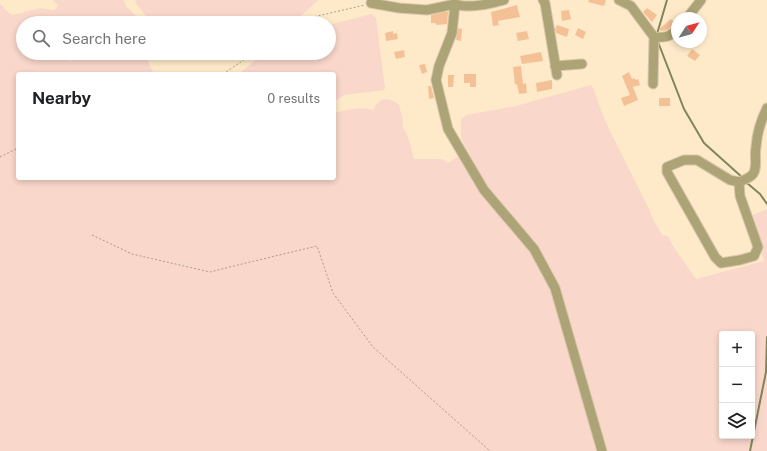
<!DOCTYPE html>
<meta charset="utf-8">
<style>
:root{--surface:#fff;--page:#f2f2f2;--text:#202124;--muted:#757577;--line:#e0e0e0}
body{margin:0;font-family:"Public Sans",sans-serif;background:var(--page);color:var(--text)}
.controls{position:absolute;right:12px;bottom:12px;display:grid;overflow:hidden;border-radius:4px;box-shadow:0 2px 6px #0003}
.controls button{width:36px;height:36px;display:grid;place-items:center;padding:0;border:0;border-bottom:1px solid var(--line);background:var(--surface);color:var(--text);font:20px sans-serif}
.compass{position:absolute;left:671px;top:12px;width:36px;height:36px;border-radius:50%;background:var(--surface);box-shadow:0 2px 6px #0003;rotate:54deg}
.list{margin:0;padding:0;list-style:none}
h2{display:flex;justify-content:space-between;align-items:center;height:52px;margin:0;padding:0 16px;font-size:17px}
h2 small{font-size:13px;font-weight:400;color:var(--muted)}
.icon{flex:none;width:22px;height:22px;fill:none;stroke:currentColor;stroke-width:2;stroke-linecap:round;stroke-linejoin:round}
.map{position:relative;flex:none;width:767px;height:451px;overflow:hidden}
.search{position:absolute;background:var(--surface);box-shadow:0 2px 6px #0003;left:16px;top:16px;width:320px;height:44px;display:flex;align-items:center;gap:10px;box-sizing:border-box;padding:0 14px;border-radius:22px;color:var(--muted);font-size:15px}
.panel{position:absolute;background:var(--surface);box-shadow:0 2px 6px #0003;left:16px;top:72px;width:320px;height:108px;border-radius:4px}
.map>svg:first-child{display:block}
.green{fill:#f9d7ca;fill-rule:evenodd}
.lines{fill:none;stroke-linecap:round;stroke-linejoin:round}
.stream{stroke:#7e865a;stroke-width:2}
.building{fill:#f4c197}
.minor-casing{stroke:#d8c6a9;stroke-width:11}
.path{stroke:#ad9e85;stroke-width:1;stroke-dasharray:2 2;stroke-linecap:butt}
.minor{stroke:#aca476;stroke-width:9}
</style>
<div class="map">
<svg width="767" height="451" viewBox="0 0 767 451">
<rect width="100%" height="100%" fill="#feeac9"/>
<!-- green -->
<path class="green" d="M53,0h71l2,6 17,17h-120v30h48l-3,3v4l2,1 14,-8h60l10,21h-136v104h316v-65c12,-3 28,-7 39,-3 7,-13 15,-14 26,-5l4,16 -1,5c8,11 8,21 12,33h28l6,4 11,-7 22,37 50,58 20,39 47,161h-598v-448l7,9 6,3 27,-7 12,2 4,-1 2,-4z
M135,0h183l-17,16 -16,7h-88l-4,-7 -15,7h-26l-15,-18z
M371,14l5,4 9,70 -1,2 -40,5 -10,7v-28h-95l15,-13 12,-8h63v-28z
M591,85l2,3 12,33 41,82 7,16 9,16 6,1 5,10 23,33 68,-18 -13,-45 16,-7v242h-160l-48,-164 -24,-46 -31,-32 -16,-21 -27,-50v-18l5,-5 50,-9zM722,334h30v102h-30z"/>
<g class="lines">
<!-- stream -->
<path class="stream" d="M657,34l10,-34
M658,42l26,67 20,34 39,35
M747,183l13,11 7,10
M750,451l16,-79 1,-35"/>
</g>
<!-- building -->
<path class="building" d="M589,0h17l-2,6 -16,-4z
M517,5l3,12 -22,4 1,4 -6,1 -2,-14z
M647,8l10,7 -5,7 -9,-10z
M569,10l2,9 -9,2 -1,-10z
M444,12h4l-1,12 -10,1 -2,-2h-4v-8z
M671,19l4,4 -8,7 -6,1 -2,-2z
M557,25l12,4 -2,8 -11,-4 -1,-4z
M458,28l4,1 -1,12 -5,-1z
M578,28l8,4 -3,7 -8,-4z
M393,31v3l4,-1 1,6 -12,2 -1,-8z
M527,31l2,8 -11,2 -2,-8z
M692,49l8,6 -5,6 -8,-5z
M404,50l1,7 -9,2 -2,-7z
M541,52l2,9 -21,3 -2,-8z
M425,64l2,8 -5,2 -3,-9z
M521,66l2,18 3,-1 1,10 -8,1 -2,-10 -2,1 -2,-18z
M629,72l3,7 3,-1v2l3,-1 2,6 -7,2 5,13 -14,6 -3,-8 9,-3 -8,-19z
M464,74h12v13h-6v-4h-6z
M448,75h6l-1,12h-5z
M552,80v9l-15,3 -1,-9z
M428,86h3l3,12 -5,1z
M659,98h11v8h-11z"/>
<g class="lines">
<!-- minor casing -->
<g class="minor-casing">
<path id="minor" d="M543,0l2,3 12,72
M619,0l12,6 23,31c11,1 16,0 23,-8
M371,3l28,5 28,2 28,-6c14,5 35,0 49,-4
M455,4l-3,29 -13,33 -3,14 12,49 36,61 50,59 21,39 47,163
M687,18l14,-18
M555,66l27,-2
M653,84l1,-47
M739,182l1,14 18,51 -4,9 -14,4 -19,3 -6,-6 -48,-85v-5l17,-7h13l33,20 9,2c5,-2 11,-4 14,-8 5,-7 1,-19 3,-27 1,-14 5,-27 11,-39"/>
</g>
<!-- path -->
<path class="path" d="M300,23l13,-6 52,-12
M223,74l31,-21
M0,157l18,-9
M92,235l40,19 78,18 36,-9 71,-17 16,47 40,54 117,104"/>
<!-- minor -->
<use href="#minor" class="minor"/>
</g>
</svg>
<div class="controls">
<button>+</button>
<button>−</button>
<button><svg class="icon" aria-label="layers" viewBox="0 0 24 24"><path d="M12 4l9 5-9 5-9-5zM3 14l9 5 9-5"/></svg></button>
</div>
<svg class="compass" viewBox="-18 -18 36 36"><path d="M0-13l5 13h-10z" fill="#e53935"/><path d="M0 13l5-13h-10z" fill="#757577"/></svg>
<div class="search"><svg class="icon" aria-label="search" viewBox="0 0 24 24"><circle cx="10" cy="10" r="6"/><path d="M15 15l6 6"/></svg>Search here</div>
<section class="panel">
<h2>Nearby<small>0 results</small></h2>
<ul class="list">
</ul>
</section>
</div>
